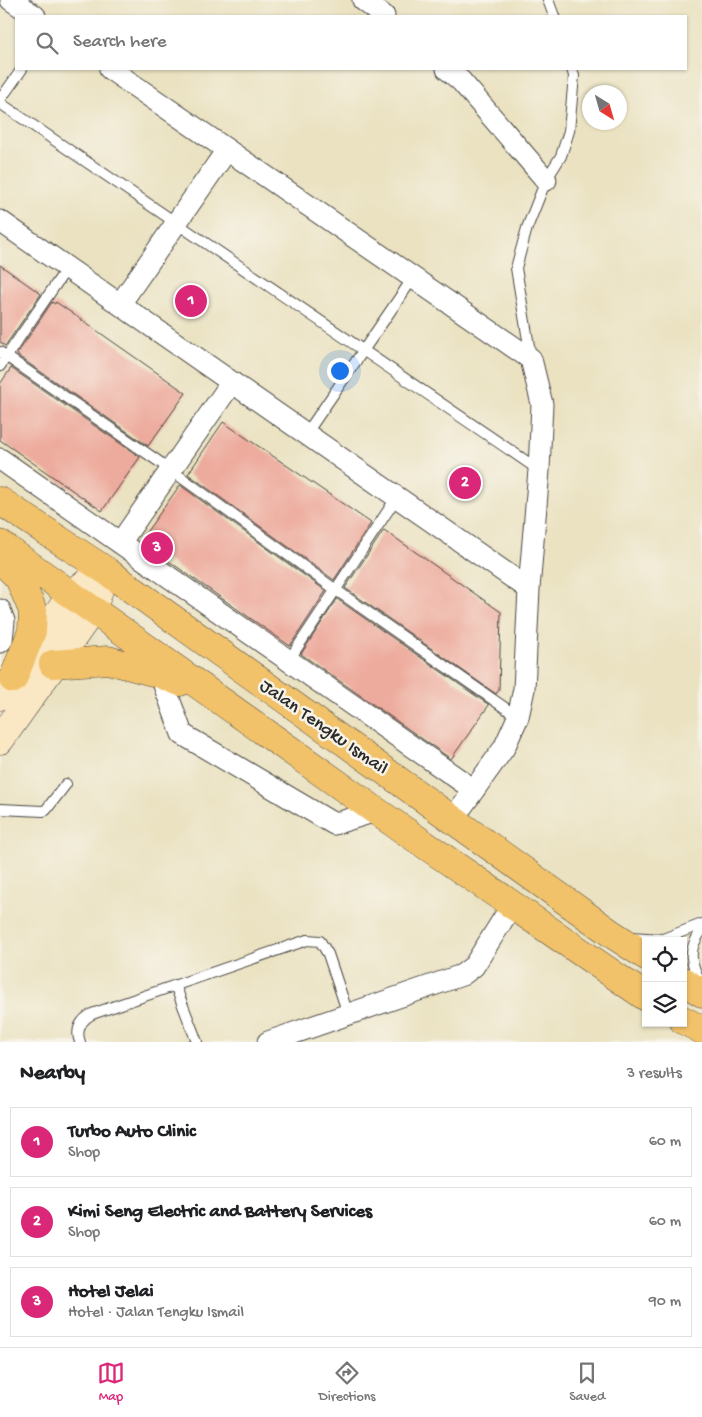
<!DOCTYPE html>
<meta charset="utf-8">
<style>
:root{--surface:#fff;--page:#f6f6f6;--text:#202124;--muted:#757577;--line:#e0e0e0;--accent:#db2777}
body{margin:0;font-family:"Gochi Hand",sans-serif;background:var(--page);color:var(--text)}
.controls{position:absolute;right:15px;bottom:15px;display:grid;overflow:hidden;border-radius:0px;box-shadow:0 1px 4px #0004}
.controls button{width:45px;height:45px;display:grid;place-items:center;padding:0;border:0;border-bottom:1px solid var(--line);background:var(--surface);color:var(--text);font:25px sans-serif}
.compass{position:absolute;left:582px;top:85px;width:45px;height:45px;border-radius:50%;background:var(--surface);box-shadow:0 1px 4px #0004;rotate:143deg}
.you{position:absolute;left:339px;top:370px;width:18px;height:18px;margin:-12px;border:4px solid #fff;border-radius:50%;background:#1a73e8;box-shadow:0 0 0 8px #1a73e833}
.badge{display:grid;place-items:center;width:32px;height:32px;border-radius:50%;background:var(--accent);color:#fff;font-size:16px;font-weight:700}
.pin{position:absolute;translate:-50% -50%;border:2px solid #fff;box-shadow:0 1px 5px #0006}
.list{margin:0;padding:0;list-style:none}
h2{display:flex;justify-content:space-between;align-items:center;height:65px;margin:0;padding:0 20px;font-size:21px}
h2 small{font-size:16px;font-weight:400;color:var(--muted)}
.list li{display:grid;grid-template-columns:32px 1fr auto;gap:15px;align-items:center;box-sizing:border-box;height:70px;margin:0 10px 10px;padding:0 10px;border:1px solid var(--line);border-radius:0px}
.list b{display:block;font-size:19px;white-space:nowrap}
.list p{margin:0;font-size:16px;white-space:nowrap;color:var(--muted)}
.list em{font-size:16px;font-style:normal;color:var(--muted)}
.icon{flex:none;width:28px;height:28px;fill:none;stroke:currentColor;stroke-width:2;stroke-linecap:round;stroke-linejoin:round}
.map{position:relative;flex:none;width:702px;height:1042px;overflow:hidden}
.search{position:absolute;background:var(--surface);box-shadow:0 1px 4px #0004;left:15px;right:15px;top:15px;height:55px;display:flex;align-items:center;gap:12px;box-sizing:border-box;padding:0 18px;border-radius:0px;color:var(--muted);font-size:19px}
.sheet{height:305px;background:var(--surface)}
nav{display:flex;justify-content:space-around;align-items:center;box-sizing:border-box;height:70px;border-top:1px solid var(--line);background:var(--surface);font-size:14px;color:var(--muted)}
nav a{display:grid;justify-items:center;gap:2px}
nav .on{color:var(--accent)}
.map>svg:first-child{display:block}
.building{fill:#edab9d}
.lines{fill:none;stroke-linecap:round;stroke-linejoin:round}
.service-casing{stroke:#484642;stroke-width:12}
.minor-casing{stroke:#484642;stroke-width:23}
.secondary-casing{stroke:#484642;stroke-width:29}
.primary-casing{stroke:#484642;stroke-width:29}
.service{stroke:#fff;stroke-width:10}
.minor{stroke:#fff;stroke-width:21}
.secondary{stroke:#fae7c3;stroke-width:28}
.primary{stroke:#f2c26a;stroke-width:28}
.labels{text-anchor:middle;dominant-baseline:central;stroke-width:5;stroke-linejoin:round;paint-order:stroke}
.street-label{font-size:19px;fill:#2b2b2b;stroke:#f7f3e8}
</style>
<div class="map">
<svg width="702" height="1042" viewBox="0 0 702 1042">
<rect width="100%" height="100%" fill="#f7f3e8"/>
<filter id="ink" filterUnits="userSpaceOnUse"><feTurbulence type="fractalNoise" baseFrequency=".02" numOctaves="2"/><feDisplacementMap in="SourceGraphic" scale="10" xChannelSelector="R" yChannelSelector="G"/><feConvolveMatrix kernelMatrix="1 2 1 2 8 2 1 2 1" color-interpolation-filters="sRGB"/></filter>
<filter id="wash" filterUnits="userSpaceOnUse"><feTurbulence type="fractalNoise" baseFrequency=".0096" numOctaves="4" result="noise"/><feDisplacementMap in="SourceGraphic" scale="20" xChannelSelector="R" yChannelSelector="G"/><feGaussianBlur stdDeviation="1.12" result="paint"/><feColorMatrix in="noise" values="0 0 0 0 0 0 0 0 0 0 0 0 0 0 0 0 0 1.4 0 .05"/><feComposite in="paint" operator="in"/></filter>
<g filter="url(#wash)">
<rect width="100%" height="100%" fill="#eae2c1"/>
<g id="blocks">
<!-- building -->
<path class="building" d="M0,265l41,29 -36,52 -5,-4z
M52,302l3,2 1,-2 130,91 -38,53 -130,-90 -1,-2z
M11,368l129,89 -38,54 -102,-71v-56z
M223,422l148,101 -37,57 -146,-106z
M180,485l146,106 -36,55 -150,-105z
M384,530l117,82 -2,78 -3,4 -151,-106z
M337,599l152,106 -38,54 -150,-105z"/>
</g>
</g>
<g filter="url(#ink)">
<use href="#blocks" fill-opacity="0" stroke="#484642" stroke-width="1"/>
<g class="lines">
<!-- service casing -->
<g class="service-casing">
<path id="service" d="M548,0l6,16
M0,100l22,-31
M0,103l539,367
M0,352l171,118 165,120 182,127
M531,358l-15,-90 11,-40 19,-48 15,-24 8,-25 5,-55 -2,-7
M0,366l67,-98
M306,434l107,-156
M289,660l108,-163
M0,809l43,2 3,-1 20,-26
M630,937l33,2 39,-15
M701,984c-11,-22 -14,-34 1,-54
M175,985l22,57
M80,1042c-5,-13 1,-22 12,-28l215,-74 13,1 8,13 20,60"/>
</g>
<!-- minor casing -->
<g class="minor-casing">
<path id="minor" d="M11,0l24,16
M363,0l21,16
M110,69l421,290 11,45 -3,66 -10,119 -5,100 -6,28 -14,31 -51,71
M447,69l14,12 85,99
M0,221l529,368
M120,304l107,-154
M0,459l474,331
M120,543l112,-161
M0,610l4,11 -2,19 -2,2
M160,674l22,60 152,90 42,-13
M268,1042l194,-67 12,-9 38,-61"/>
</g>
<!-- secondary casing -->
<g class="secondary-casing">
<path id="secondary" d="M0,696l72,-102 17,-13
M0,740l93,-131 12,-39"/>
</g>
<!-- primary casing -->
<g class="primary-casing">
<path id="primary" d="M0,501l105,69 507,364 34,22
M0,544l376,267 270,186
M0,559l19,19 14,33 -1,20 -19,48
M53,664l55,-4 52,14 20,8
M683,981l19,12
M683,1020l19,10"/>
</g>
<!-- service -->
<use href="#service" class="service"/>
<!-- minor -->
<use href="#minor" class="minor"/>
<!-- secondary -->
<use href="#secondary" class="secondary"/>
<!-- primary -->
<use href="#primary" class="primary"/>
</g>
</g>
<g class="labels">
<!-- street labels -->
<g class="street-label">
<text transform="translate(323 728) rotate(35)">Jalan Tengku Ismail</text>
</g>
</g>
</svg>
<div class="controls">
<button><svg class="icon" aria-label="locate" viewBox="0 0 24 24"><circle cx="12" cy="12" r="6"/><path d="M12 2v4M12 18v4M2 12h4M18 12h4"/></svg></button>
<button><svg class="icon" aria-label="layers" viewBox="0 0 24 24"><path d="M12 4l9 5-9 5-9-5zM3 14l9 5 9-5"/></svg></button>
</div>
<svg class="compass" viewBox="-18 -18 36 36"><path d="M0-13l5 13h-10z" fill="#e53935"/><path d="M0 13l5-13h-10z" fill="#757577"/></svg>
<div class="you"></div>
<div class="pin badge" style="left:191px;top:301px">1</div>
<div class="pin badge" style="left:465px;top:483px">2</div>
<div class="pin badge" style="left:157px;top:548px">3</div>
<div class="search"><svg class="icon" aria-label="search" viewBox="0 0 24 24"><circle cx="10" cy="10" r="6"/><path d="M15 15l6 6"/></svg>Search here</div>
</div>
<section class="sheet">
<h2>Nearby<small>3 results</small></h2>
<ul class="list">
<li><span class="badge">1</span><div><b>Turbo Auto Clinic</b><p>Shop</p></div><em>60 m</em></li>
<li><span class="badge">2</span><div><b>Kimi Seng Electric and Battery Services</b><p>Shop</p></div><em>60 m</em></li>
<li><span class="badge">3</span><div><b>Hotel Jelai</b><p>Hotel · Jalan Tengku Ismail</p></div><em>90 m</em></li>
</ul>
</section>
<nav>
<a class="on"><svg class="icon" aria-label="map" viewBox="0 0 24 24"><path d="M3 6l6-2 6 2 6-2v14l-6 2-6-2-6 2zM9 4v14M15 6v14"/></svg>Map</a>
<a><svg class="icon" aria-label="directions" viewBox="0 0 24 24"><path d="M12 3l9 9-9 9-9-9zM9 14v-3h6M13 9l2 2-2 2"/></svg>Directions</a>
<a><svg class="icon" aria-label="saved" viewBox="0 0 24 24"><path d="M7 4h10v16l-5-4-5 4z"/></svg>Saved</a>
</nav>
